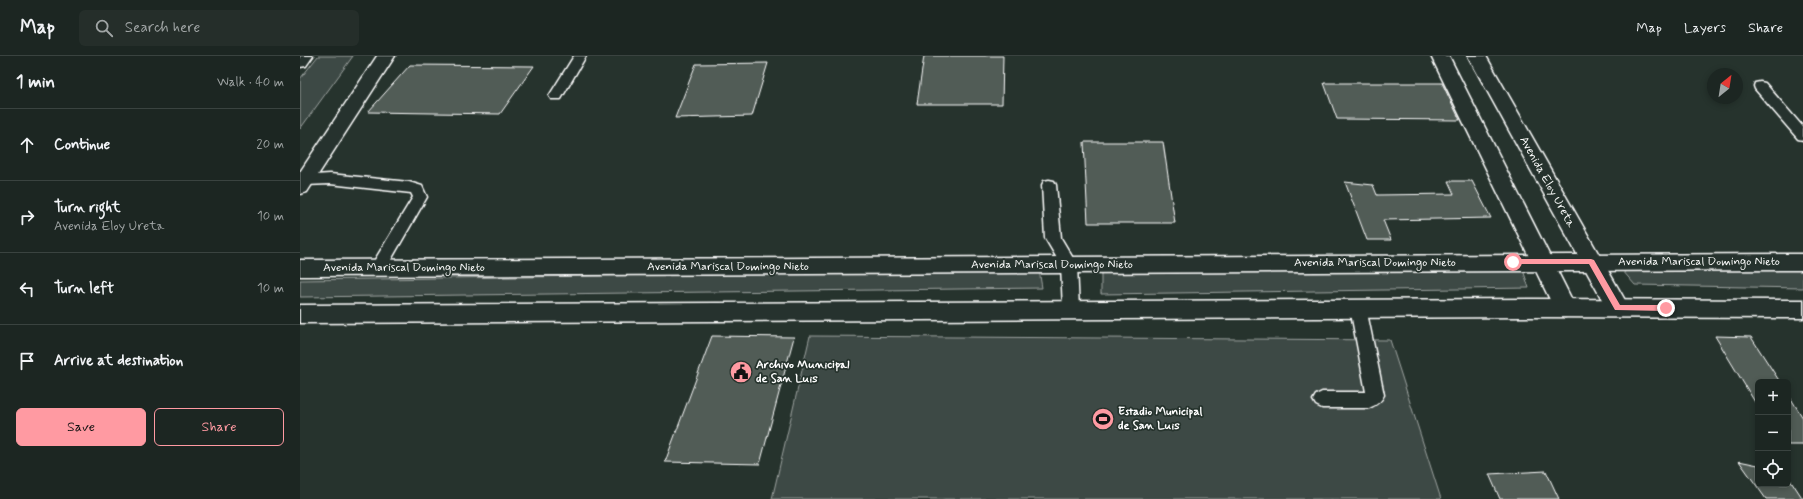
<!DOCTYPE html>
<meta charset="utf-8">
<style>
:root{--surface:#1c2622;--page:#252e2a;--text:#f1f3f6;--muted:#a0a5a5;--line:#3a4340;--accent:#ff9aa2}
body{margin:0;font-family:Mynerve,sans-serif;background:var(--page);color:var(--text)}
.controls{position:absolute;right:12px;bottom:12px;display:grid;overflow:hidden;border-radius:6px;box-shadow:0 2px 6px #0003}
.controls button{width:36px;height:36px;display:grid;place-items:center;padding:0;border:0;border-bottom:1px solid var(--line);background:var(--surface);color:var(--text);font:20px sans-serif}
.compass{position:absolute;left:1407px;top:12px;width:36px;height:36px;border-radius:50%;background:var(--surface);box-shadow:0 2px 6px #0003;rotate:30deg}
.stop{position:absolute;width:12px;height:12px;margin:-9px;border:3px solid #ff9aa2;border-radius:50%;background:#fff}
.stop.end{background:#ff9aa2;border-color:#fff;box-shadow:0 1px 4px #0008}
.list{margin:0;padding:0;list-style:none}
h2{display:flex;justify-content:space-between;align-items:center;height:52px;margin:0;padding:0 16px;font-size:17px}
h2 small{font-size:13px;font-weight:400;color:var(--muted)}
.list li{display:grid;grid-template-columns:26px 1fr auto;gap:12px;align-items:center;box-sizing:border-box;height:72px;padding:0 16px;border-top:1px solid var(--line)}
.list b{display:block;font-size:15px;white-space:nowrap}
.list p{margin:0;font-size:13px;white-space:nowrap;color:var(--muted)}
.list em{font-size:13px;font-style:normal;color:var(--muted)}
.actions{display:flex;gap:8px;padding:12px 16px}
.actions a{flex:1;padding:9px 0;border:1px solid var(--accent);border-radius:6px;text-align:center;font-size:14px;color:var(--accent)}
.actions .main{background:var(--accent);color:#111}
.icon{flex:none;width:22px;height:22px;fill:none;stroke:currentColor;stroke-width:2;stroke-linecap:round;stroke-linejoin:round}
.map{position:relative;flex:none;width:1503px;height:443px;overflow:hidden}
header{display:flex;align-items:center;gap:24px;box-sizing:border-box;height:56px;padding:0 20px;background:var(--surface);border-bottom:1px solid var(--line)}
header strong{font-size:19px}
nav{display:flex;gap:22px;margin-inline-start:auto;font-size:14px}
.search{width:280px;height:36px;background:var(--page);display:flex;align-items:center;gap:10px;box-sizing:border-box;padding:0 14px;border-radius:6px;color:var(--muted);font-size:15px}
main{display:flex}
aside{flex:1;background:var(--surface)}
.map>svg:first-child{display:block}
.green{fill:#3e4944;stroke:#9ea4a2}
.building{fill:#515c57;stroke:#fff}
.lines{fill:none;stroke-linecap:round;stroke-linejoin:round}
.service-casing{stroke:#fff;stroke-width:3}
.tertiary-casing{stroke:#fff;stroke-width:3}
.secondary-casing{stroke:#fff;stroke-width:3}
.primary-casing{stroke:#fff;stroke-width:3}
.service{fill:#26332d;fill-rule:evenodd}
.tertiary{fill:#26332d;fill-rule:evenodd}
.secondary{fill:#26332d;fill-rule:evenodd}
.primary{fill:#26332d;fill-rule:evenodd}
.route{fill:#ff9aa2}
.labels{text-anchor:middle;dominant-baseline:central;stroke-width:3.5;stroke-linejoin:round;paint-order:stroke}
.street-label{font-size:12px;fill:#fff;stroke:#26332d}
.poi-label{font-size:12px;font-weight:bold;fill:#fff;stroke:#26332d;text-anchor:start}
</style>
<header>
<strong>Map</strong>
<div class="search"><svg class="icon" aria-label="search" viewBox="0 0 24 24"><circle cx="10" cy="10" r="6"/><path d="M15 15l6 6"/></svg>Search here</div>
<nav><a>Map</a><a>Layers</a><a>Share</a></nav>
</header>
<main>
<aside>
<h2>1 min<small>Walk · 40 m</small></h2>
<ul class="list">
<li><svg class="icon" aria-label="ahead" viewBox="0 0 24 24"><path d="M12 20V5M6 11l6-6 6 6"/></svg><div><b>Continue</b></div><em>20 m</em></li>
<li><svg class="icon" aria-label="right" viewBox="0 0 24 24"><path d="M7 20v-9h11M14 6l5 5-5 5"/></svg><div><b>Turn right</b><p>Avenida Eloy Ureta</p></div><em>10 m</em></li>
<li><svg class="icon" aria-label="left" viewBox="0 0 24 24"><path d="M17 20v-9H6M10 6l-5 5 5 5"/></svg><div><b>Turn left</b></div><em>10 m</em></li>
<li><svg class="icon" aria-label="arrive" viewBox="0 0 24 24"><path d="M6 21V4h12l-3 4 3 4H6"/></svg><div><b>Arrive at destination</b></div></li>
</ul>
<div class="actions"><a class="main">Save</a><a>Share</a></div>
</aside>
<div class="map">
<svg width="1503" height="443" viewBox="0 0 1503 443">
<rect width="100%" height="100%" fill="#26332d"/>
<filter id="ink" filterUnits="userSpaceOnUse"><feTurbulence type="fractalNoise" baseFrequency=".025" numOctaves="2"/><feDisplacementMap in="SourceGraphic" scale="8" xChannelSelector="R" yChannelSelector="G"/><feConvolveMatrix kernelMatrix="1 2 1 2 8 2 1 2 1" color-interpolation-filters="sRGB"/></filter>
<g filter="url(#ink)">
<!-- green -->
<path class="green" d="M18,0h35l-53,73v-50z
M1222,211l7,21 -428,6v-26z
M739,214l3,18 -742,9v-17z
M1322,214h181v18l-168,-3z
M510,280l580,4 51,159h-669z"/>
<!-- building -->
<path class="building" d="M624,0h79l-1,48h-85z
M468,7l-16,53 -77,2 21,-54z
M110,9l124,1 -34,48 -132,-2z
M1024,27h118l18,37 -123,-1z
M784,86h79l12,81h-87z
M1148,125h24l19,37 -108,2 8,20h-24l-22,-58 28,3 4,10 77,-1z
M412,280l82,1 -34,127 -95,-2z
M1415,280l36,1 29,45h-22v25z
M1488,338l15,24v27h-15z
M1439,405l19,4v19h30v-8l15,23h-37z
M1246,415l13,28h-59l-11,-25z"/>
<g class="lines">
<!-- service casing -->
<g class="service-casing">
<path id="service" d="M274,0h12l-25,43h-10l-2,-3z
M1460,26l5,1 38,44v13l-5,-1 -43,-50 -1,-3 1,-3z
M30,118l79,8 13,4 5,11 -43,75 -6,2 -6,-2 -2,-4 43,-71 -2,-4 -81,-9 -25,1 -5,-1v-8z
M749,124l5,1 2,4 5,53 16,27 2,45 -2,5 -6,2 -6,-2 -2,-5 -2,-45 -16,-27 -3,-53 2,-4z
M1058,245l6,2 2,5 18,87c-3,7 -8,10 -15,13h-47l-6,-3 -3,-5 3,-5 6,-3h44l-16,-84 2,-5z"/>
</g>
<!-- tertiary casing -->
<g class="tertiary-casing">
<path id="tertiary" d="M77,0h18l-88,136 -7,2v-22z
M1131,0h18l127,252 -3,6 -8,3 -8,-3z
M1168,0h18l140,246 3,6 -3,6 -8,3 -8,-3z"/>
</g>
<!-- secondary casing -->
<g class="secondary-casing">
<path id="secondary" d="M1503,198v16l-1503,6v-16z
M1233,243l270,1v18l-270,-1 -1233,6v-18z"/>
</g>
<!-- primary casing -->
<g class="primary-casing">
<path id="primary" d="M0,0h13l-7,10 -6,1z"/>
</g>
<!-- service -->
<use href="#service" class="service"/>
<!-- tertiary -->
<use href="#tertiary" class="tertiary"/>
<!-- secondary -->
<use href="#secondary" class="secondary"/>
<!-- primary -->
<use href="#primary" class="primary"/>
</g>
</g>
<!-- route -->
<path class="route" d="M1213,203h78l3,1 26,45h46l3,3 -3,3 -51,-1 -26,-46h-76l-3,-2z"/>
<!-- icons -->
<defs>
<g id="civic-disc" transform="scale(1.15)"><circle r="9.5" fill="#ff9aa2" stroke="#26332d"/><path d="M-.6-6.5H3V-4.5H.6V-3L4-1V1h2V6H-6V1h2V-1L-.6-3ZM-1.2 2.5V6h2.4V2.5Z" fill="#111"/></g>
<g id="stadium-disc" transform="scale(1.15)"><circle r="9.5" fill="#ff9aa2" stroke="#26332d"/><path d="M0-5a6.5 5 0 1 0 0 10a6.5 5 0 1 0 0-10ZM-3.5-1.8h7v3.6h-7Z" fill="#111"/></g>
</defs>
<g fill-rule="evenodd">
<use href="#civic-disc" x="441" y="316"/>
<use href="#stadium-disc" x="803" y="363"/>
</g>
<g class="labels">
<!-- street labels -->
<g class="street-label">
<text transform="translate(1247 126) rotate(61)">Avenida Eloy Ureta</text>
<text x="1399" y="206">Avenida Mariscal Domingo Nieto</text>
<text x="1075" y="207">Avenida Mariscal Domingo Nieto</text>
<text x="752" y="209">Avenida Mariscal Domingo Nieto</text>
<text x="428" y="211">Avenida Mariscal Domingo Nieto</text>
<text x="104" y="212">Avenida Mariscal Domingo Nieto</text>
</g>
<!-- poi labels -->
<g class="poi-label">
<text x="456" y="309">Archivo Municipal<tspan x="456" dy="14">de San Luis</tspan></text>
<text x="818" y="356">Estadio Municipal<tspan x="818" dy="14">de San Luis</tspan></text>
</g>
</g>
</svg>
<div class="controls">
<button>+</button>
<button>−</button>
<button><svg class="icon" aria-label="locate" viewBox="0 0 24 24"><circle cx="12" cy="12" r="6"/><path d="M12 2v4M12 18v4M2 12h4M18 12h4"/></svg></button>
</div>
<svg class="compass" viewBox="-18 -18 36 36"><path d="M0-13l5 13h-10z" fill="#e53935"/><path d="M0 13l5-13h-10z" fill="#a0a5a5"/></svg>
<div class="stop" style="left:1213px;top:206px"></div>
<div class="stop end" style="left:1366px;top:252px"></div>
</div>
</main>
